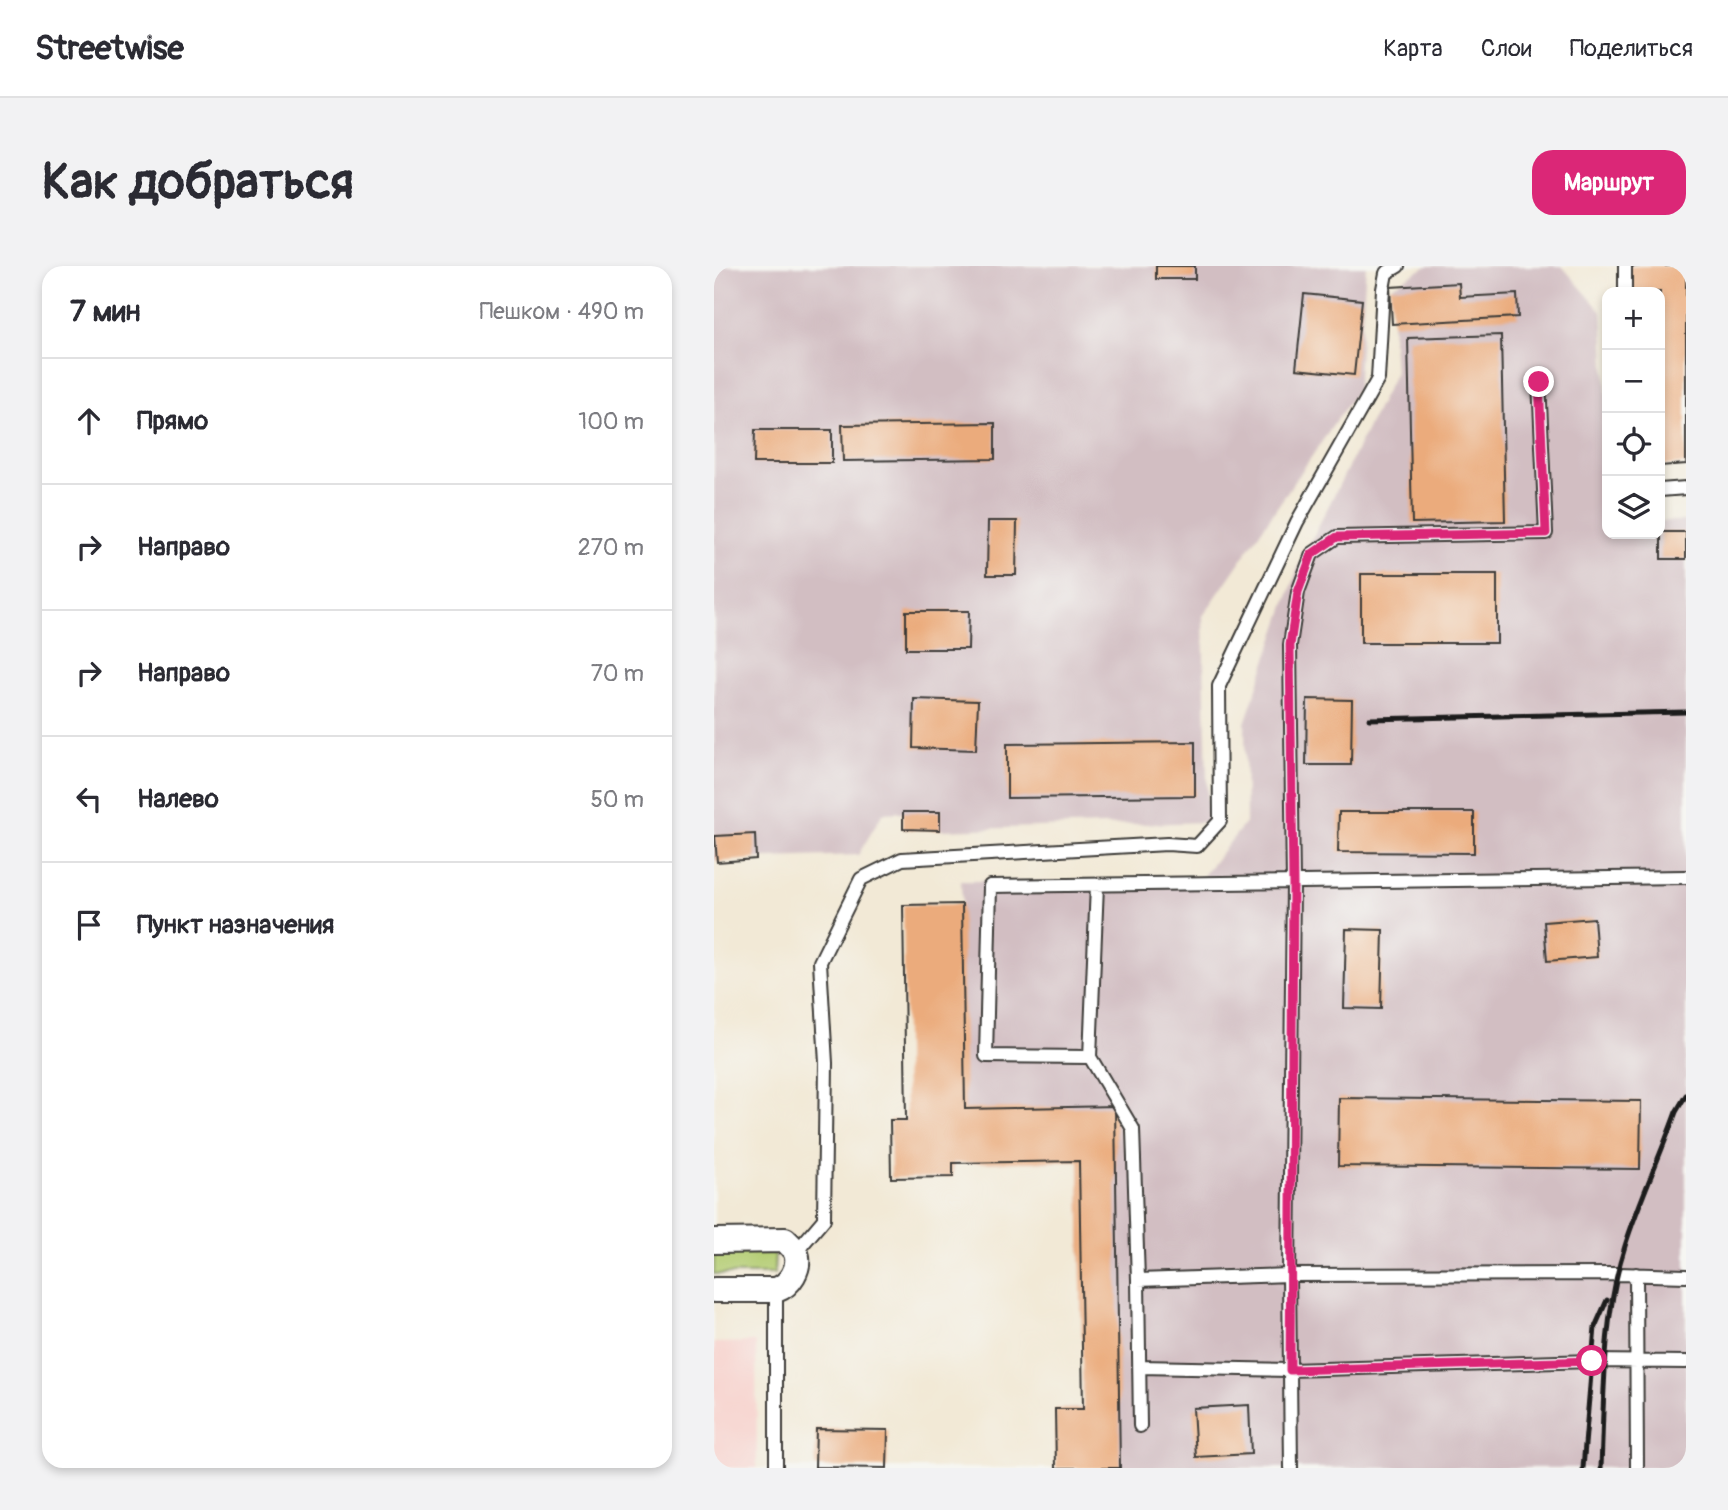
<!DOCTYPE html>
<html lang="ru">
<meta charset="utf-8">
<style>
:root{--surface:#fff;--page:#f2f2f3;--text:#2b2b33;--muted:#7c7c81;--line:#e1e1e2;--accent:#db2777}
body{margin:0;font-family:Pangolin,sans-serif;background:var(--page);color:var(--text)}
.controls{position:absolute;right:21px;top:21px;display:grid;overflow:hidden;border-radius:14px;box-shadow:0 4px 10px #0003}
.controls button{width:63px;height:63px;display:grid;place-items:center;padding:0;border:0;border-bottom:2px solid var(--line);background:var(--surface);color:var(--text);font:35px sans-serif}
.stop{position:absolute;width:21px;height:21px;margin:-16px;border:5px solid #db2777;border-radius:50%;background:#fff}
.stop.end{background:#db2777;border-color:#fff;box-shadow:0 2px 7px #0008}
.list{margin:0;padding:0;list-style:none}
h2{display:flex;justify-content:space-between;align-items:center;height:91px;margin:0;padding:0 28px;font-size:30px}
h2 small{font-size:23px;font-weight:400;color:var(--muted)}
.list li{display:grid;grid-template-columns:46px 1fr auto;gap:21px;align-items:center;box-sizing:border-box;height:126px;padding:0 28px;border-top:2px solid var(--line)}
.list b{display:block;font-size:26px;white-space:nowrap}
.list em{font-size:23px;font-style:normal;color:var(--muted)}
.icon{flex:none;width:38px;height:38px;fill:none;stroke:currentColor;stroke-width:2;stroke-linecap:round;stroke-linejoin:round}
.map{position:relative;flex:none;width:972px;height:1202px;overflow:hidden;border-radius:21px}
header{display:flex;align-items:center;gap:42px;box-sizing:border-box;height:98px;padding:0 35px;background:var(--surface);border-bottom:2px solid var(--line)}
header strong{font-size:33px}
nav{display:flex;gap:38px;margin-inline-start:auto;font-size:24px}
.intro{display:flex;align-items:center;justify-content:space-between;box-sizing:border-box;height:168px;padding:0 42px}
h1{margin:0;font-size:49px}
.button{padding:18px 32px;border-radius:21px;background:var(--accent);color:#fff;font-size:24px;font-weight:700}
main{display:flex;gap:42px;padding:0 42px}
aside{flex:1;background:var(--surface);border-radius:21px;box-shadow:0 4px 10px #0003}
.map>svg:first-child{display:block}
.built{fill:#f7d0cb}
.industrial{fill:#d2bec2}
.green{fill:#b3cc71;stroke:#687446;stroke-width:2}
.building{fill:#ebab7c}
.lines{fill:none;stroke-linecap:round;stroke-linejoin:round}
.lane-casing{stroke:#3c3b38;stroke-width:16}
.street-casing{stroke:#3c3b38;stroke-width:28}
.lane{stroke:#fff;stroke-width:12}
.street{stroke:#fff;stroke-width:24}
.rail{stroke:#1c1c1c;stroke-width:5}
.route{stroke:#db2777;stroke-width:9}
</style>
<header>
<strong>Streetwise</strong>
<nav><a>Карта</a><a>Слои</a><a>Поделиться</a></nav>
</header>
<div class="intro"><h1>Как добраться</h1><a class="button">Маршрут</a></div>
<main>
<aside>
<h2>7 мин<small>Пешком · 490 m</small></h2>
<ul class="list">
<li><svg class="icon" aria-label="ahead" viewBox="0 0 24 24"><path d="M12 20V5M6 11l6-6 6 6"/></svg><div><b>Прямо</b></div><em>100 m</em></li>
<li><svg class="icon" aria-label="right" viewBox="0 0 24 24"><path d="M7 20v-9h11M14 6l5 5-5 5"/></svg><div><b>Направо</b></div><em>270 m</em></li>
<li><svg class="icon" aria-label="right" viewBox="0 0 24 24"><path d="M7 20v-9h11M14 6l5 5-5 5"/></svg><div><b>Направо</b></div><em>70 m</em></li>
<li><svg class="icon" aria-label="left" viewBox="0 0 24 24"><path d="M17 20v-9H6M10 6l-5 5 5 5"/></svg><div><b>Налево</b></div><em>50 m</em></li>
<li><svg class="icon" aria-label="arrive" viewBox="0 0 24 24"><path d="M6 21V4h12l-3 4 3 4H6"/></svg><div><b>Пункт назначения</b></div></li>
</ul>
</aside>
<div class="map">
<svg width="972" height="1202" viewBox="0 0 972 1202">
<rect width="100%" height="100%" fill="#f6f6f2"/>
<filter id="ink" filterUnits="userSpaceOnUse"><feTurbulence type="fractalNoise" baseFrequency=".0143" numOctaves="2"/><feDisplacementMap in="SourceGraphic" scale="14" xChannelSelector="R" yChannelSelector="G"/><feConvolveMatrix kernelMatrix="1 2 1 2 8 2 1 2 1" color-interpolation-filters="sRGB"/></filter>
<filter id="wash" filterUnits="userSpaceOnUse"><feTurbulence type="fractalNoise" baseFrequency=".00686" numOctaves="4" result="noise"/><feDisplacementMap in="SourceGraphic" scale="28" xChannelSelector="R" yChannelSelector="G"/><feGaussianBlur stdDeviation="1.57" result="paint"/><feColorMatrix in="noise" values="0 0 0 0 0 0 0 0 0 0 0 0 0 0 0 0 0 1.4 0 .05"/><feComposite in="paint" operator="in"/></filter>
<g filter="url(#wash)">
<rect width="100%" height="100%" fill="#f2e9d6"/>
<!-- built -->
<path class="built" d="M42,1076l1,126h-43v-125z"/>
<!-- industrial -->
<path class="industrial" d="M0,0h652l-9,124 -154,226 5,206 -268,8 -37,-1v-17l-20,1 -25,42 -144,5z
M713,0h135l40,46 5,90v132h53v-13h26v947h-629l-2,-59 28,-1 -4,-247 -125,2 -1,14 -62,1 -1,-58 16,-1 56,-215 -1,-23 237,1 48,-60 -1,-99 54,-158 96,-192 -5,-86z"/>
<!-- green -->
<path class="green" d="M61,986l-1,22h-60v-21z"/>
<g id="blocks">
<!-- building -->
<path class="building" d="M442,0h39v13h-39z
M927,0h45v198l-26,2v-174h-32l-2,-25z
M745,17l1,14 57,-3 1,23 -126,7 -2,-37z
M590,28l58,6 -8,75 -58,-6z
M787,69l4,186 -93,2 -4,-185z
M281,157v36l-152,2 -1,-36z
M41,164h77v33h-78z
M274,255h29l-1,54h-29z
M947,266h25v27h-25z
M647,308h136v69h-136z
M192,345h63l-1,38h-62z
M200,433l64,2 -2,49 -63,-2z
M593,433l45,1 -1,65h-45z
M481,476v54l-188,2v-54z
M189,546h37v18l-37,-1z
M625,546h135v41l-136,-1z
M41,568l1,25 -39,3 -2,-26z
M248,638l3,205 150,-3 5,362h-64l-1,-59h28l-4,-248 -126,2v14l-62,1 -1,-58h16l-3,-215z
M880,652l3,39 -50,4 -3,-39z
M632,663l37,1 -2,79 -37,-1z
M625,832l302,3 -1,68 -302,-3z
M535,1139l2,49 -55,3 -3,-49z
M102,1163l72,1 -1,38 -72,-1z"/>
</g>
</g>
<g filter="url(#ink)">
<use href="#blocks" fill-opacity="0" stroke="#3c3b38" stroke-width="2"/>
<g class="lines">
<!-- lane casing -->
<g class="lane-casing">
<path id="lane" d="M911,0v26
M946,224l26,-2
M383,619l-7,172 -104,-1 4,-170c232,-2 464,-5 696,-9
M376,791l43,72 5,151 2,146
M82,986l28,-33 2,-156 -6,-101 41,-83 41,-20 265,-15 30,2 23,-25 -1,-135 78,-164 81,-143 5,-90 3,-16 12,-7
M922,1008l1,194
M424,1014l151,-5 329,-1 68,2
M62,1024v178
M426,1101l150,3 302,-9 94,1
M577,1202l-2,-193 4,-391 -3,-239 8,-53 14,-38 25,-17 209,-4 -7,-152"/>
</g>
<!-- street casing -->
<g class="street-casing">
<path id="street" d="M0,975l71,-1c4,4 9,8 11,13 5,15 -6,32 -20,37h-62"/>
</g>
<!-- lane -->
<use href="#lane" class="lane"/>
<!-- street -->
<use href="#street" class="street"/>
<!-- rail -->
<path class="rail" d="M655,453l317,-7
M869,1202l12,-141 12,-27
M887,1202c3,-70 2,-155 24,-222 14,-45 35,-89 51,-134l10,-17"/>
</g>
</g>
<g class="lines" filter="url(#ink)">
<!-- route -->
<path class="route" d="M825,116l7,151 -209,4 -25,17 -14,38 -8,53 3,239 -3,486 302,-9"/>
</g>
</svg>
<div class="controls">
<button>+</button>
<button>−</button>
<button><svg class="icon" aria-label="locate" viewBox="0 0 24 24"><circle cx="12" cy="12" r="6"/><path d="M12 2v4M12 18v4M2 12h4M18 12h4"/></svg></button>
<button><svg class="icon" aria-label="layers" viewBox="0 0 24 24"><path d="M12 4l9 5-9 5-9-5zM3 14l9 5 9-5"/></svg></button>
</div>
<div class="stop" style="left:878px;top:1095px"></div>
<div class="stop end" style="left:825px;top:116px"></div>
</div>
</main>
